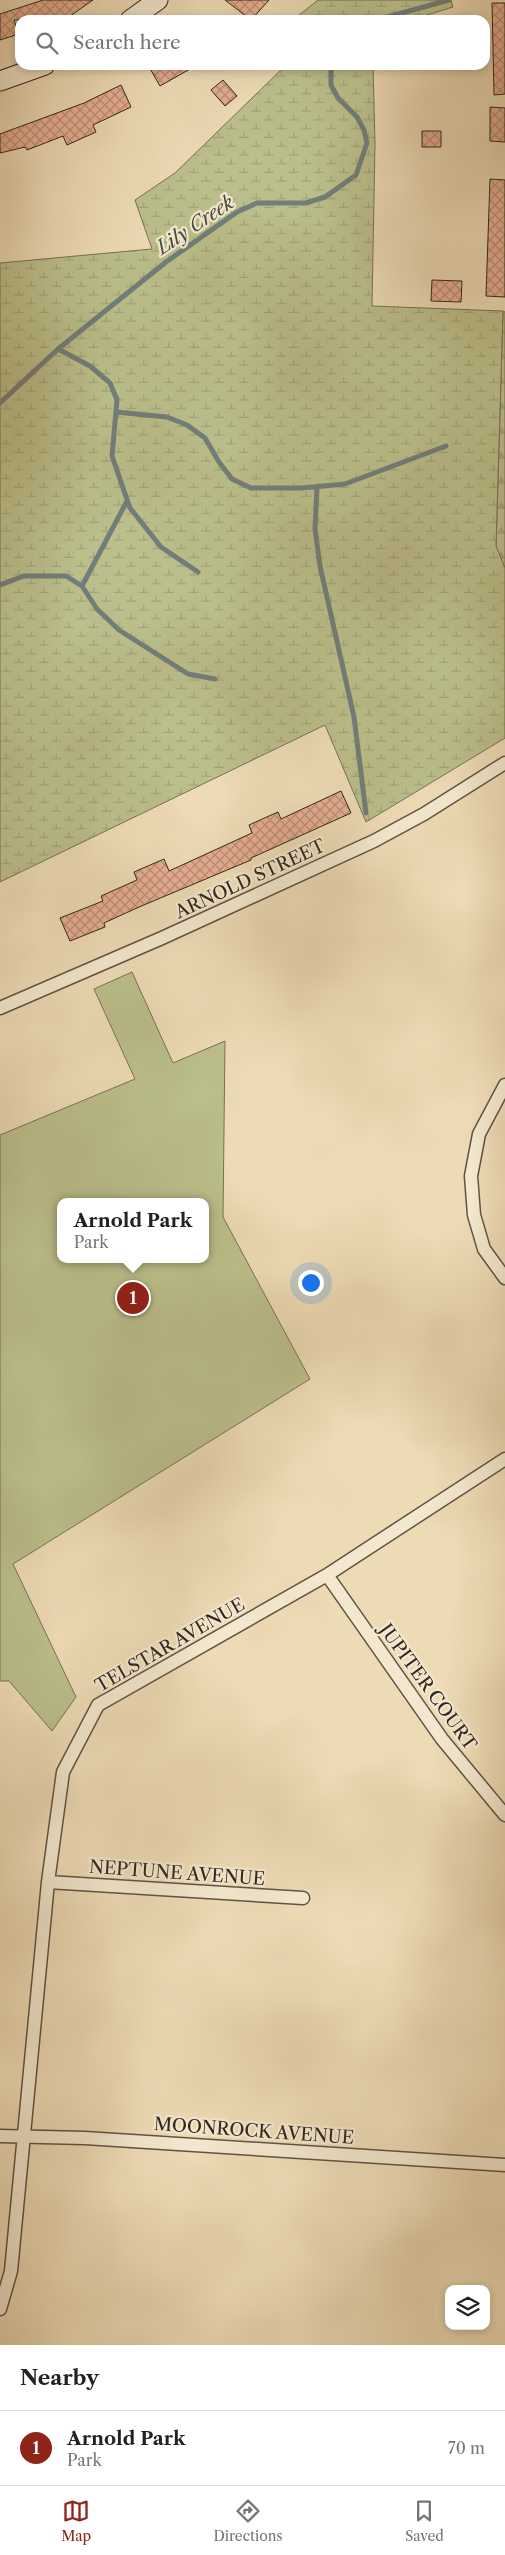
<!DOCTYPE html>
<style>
:root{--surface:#fff;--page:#f2f2f2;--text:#222;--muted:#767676;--line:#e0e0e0;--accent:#8f2418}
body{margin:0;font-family:"Libre Caslon Text",serif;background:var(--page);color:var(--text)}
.controls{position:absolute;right:15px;bottom:15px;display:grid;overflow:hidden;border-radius:10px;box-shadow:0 2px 8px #0003}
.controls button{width:45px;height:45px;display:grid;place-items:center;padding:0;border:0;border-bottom:1px solid var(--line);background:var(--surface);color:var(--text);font:25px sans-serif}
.you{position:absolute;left:310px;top:1282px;width:18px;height:18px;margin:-12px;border:4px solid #fff;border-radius:50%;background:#1a73e8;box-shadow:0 0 0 8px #1a73e833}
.badge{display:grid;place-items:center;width:32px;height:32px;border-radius:50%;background:var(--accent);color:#fff;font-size:16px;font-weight:700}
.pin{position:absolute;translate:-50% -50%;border:2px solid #fff;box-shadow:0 1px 5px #0006}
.popup{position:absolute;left:57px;top:1198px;width:152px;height:65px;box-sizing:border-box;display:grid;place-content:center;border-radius:10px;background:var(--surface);filter:drop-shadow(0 1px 4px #0005);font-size:16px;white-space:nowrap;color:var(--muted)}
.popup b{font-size:19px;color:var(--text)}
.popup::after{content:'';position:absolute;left:50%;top:100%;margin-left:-10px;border:10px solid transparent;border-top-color:var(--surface)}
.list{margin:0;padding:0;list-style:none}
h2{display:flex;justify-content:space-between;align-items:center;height:65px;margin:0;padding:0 20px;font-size:21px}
h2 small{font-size:16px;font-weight:400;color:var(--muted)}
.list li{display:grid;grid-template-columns:32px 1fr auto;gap:15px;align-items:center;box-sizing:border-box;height:75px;padding:0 20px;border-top:1px solid var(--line)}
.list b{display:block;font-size:19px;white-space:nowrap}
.list p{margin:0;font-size:16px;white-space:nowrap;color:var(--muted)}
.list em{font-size:16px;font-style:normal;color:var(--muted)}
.icon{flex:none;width:28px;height:28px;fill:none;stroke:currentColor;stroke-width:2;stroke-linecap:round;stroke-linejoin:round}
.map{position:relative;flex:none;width:505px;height:2345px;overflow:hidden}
.search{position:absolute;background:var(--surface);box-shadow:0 2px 8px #0003;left:15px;right:15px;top:15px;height:55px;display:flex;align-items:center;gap:12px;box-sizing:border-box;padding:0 18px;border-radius:15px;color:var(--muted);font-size:19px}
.sheet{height:140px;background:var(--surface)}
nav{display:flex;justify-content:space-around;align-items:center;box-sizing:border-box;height:70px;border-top:1px solid var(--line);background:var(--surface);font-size:14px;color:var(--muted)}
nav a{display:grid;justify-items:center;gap:2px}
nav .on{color:var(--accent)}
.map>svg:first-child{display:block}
.forest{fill:url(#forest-firs);stroke:#767255}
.wetland{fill:url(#wetland-marsh);stroke:#767255}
.park{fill:#bbbf8b;stroke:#767255;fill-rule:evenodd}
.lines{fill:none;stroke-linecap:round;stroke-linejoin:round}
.stream{stroke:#727e7b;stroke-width:5}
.building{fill:url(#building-cross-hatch);stroke:#31261f}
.street-casing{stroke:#605344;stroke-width:15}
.secondary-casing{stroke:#31261f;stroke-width:21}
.street{stroke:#f3e8cf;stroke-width:12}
.secondary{stroke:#f3e8cf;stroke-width:19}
.labels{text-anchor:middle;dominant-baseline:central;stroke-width:4.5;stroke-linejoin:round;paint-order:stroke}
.street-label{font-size:18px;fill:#31261f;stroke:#f3e8cf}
.water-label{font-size:19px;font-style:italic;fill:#4c4a45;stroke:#f3e8cf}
</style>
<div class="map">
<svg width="505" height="2345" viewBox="0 0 505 2345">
<defs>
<pattern id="forest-firs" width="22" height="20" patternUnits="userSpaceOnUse" patternTransform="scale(1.25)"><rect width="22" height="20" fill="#bbbf8b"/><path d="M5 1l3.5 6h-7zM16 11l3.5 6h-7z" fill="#a1a478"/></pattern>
<pattern id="wetland-marsh" width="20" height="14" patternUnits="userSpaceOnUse" patternTransform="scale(1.25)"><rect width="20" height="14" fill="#bbbf8b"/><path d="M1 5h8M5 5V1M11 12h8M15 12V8" fill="none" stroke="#a1a478"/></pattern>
<pattern id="building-cross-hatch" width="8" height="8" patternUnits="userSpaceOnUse" patternTransform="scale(1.25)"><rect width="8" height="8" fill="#e6ae91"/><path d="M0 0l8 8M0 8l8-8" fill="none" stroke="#bb8d76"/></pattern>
</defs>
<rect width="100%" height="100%" fill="#eddbb5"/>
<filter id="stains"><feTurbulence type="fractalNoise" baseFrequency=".004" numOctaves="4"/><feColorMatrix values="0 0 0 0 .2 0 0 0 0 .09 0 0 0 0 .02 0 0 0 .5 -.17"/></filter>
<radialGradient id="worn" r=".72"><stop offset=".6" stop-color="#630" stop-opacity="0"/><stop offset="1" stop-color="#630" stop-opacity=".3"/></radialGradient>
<!-- forest -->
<path class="forest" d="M503,311l2,1v256l-9,-22z"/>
<!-- wetland -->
<path class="wetland" d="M318,0h133l2,7 -42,13h-118z
M286,65h87l2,79 -3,162 131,5 -7,235 9,22v170l-139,84 -41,-97 -325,157v-619l152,-14 -17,-49 40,-27z"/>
<!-- park -->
<path class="park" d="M132,972l41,91 52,-22 -2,176 87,162 -297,185 63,133 -24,34 -43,-50h-9v-546l135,-56 -41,-90zM61,1202h145v57h-145z"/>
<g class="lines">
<!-- stream -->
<path class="stream" d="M376,20l73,-20
M58,349l32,17 20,17 7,17 -5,56 18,52 31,39 37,25
M0,403l58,-54 108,-87 71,-50 20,-9h49l19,-6 31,-22 11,-32 -3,-13 -7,-13 -19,-19 -7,-13v-20
M116,412l51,5 20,8 18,13 14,24 13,17 19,9h51l43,-4 101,-38
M317,487l-2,42 5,37 34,151 12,96
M0,585l24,-9h42l16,10 15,23 22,21 69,44 27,5
M82,586l45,-85"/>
</g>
<!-- building -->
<path class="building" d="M43,0h50l-23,16 -10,4h-46l5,14 -19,6v-26z
M225,0h44l-18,20z
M492,3h13v91l-11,1z
M148,65h49l-37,21z
M223,80l14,16 -12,10 -14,-16z
M121,85l10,22 -38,18 3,7 -29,13 -4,-9 -36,14 -2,-3 -25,6v-19l84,-31z
M490,107l15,1v34l-15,-1z
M422,131h19v16h-19z
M490,179l15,1v117l-19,-1z
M432,280l30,1 -1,21 -30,-1z
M341,791l10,22 -100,45v2l-112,47 -35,16 1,4 -35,14 -10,-23 43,-17 -2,-5 36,-16 -3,-8 30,-13 5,12 83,-38 -3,-8 29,-13 3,7z"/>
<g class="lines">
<!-- street casing -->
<g class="street-casing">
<path id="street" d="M0,1008l162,-70 212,-97 50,-27 81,-51
M505,1085l-26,49 -8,42 3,39 10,34 21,29
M327,1575l115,164 63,76
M48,1882l255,16
M0,2136l85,2 420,27
M0,2309l11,-38 37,-389 15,-110 35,-67 229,-130 178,-116"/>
</g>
<!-- secondary casing -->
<g class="secondary-casing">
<path id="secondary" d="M130,20l28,-20
M0,81l45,-16"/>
</g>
<!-- street -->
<use href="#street" class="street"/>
<!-- secondary -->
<use href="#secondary" class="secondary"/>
</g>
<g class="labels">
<!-- street labels -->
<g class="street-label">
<text transform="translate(250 879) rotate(-25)">ARNOLD STREET</text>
<text transform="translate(170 1645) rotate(-30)">TELSTAR AVENUE</text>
<text transform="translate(428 1687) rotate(54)">JUPITER COURT</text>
<text transform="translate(177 1873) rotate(4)">NEPTUNE AVENUE</text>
<text transform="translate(254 2131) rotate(4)">MOONROCK AVENUE</text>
</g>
<!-- water labels -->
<g class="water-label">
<text transform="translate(195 225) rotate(-34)">Lily Creek</text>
</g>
</g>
<rect width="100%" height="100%" filter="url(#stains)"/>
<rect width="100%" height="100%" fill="url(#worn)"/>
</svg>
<div class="controls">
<button><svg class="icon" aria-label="layers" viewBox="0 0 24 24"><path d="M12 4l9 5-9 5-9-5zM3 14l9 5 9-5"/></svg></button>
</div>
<div class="you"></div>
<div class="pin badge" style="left:133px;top:1298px">1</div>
<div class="popup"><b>Arnold Park</b>Park</div>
<div class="search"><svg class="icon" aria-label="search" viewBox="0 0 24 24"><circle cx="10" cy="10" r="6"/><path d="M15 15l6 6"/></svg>Search here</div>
</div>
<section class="sheet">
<h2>Nearby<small></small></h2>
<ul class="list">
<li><span class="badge">1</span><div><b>Arnold Park</b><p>Park</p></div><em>70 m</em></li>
</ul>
</section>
<nav>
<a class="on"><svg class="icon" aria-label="map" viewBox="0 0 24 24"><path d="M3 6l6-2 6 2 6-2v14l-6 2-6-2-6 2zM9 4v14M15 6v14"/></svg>Map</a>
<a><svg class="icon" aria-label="directions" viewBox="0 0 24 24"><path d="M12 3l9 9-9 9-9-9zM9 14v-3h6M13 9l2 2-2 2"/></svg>Directions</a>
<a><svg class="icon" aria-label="saved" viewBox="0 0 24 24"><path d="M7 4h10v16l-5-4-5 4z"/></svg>Saved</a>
</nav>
